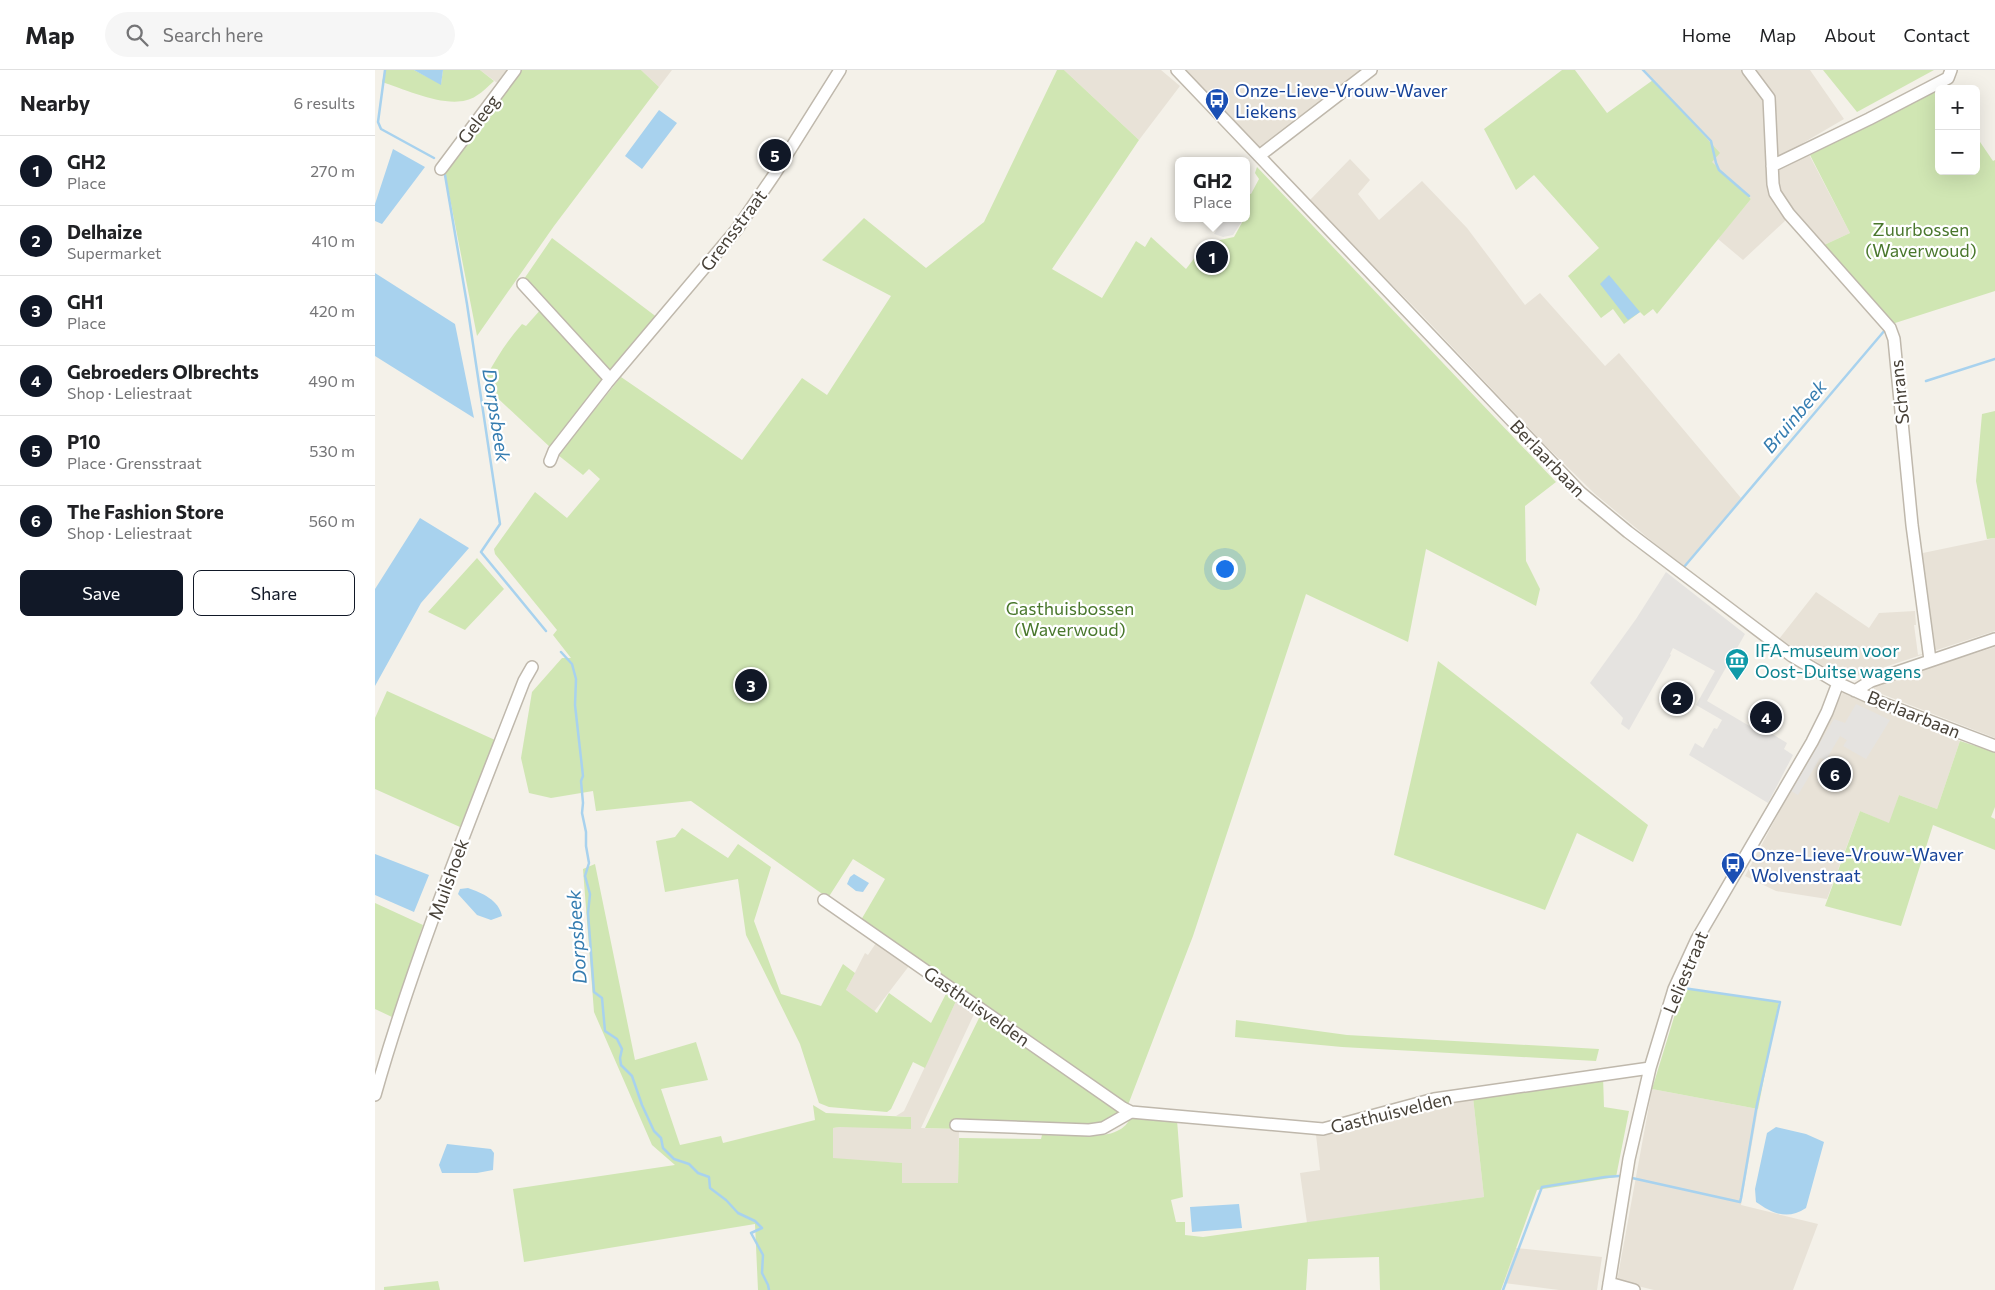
<!DOCTYPE html>
<meta charset="utf-8">
<style>
:root{--surface:#fff;--page:#f6f6f6;--text:#202124;--muted:#757577;--line:#e0e0e0;--accent:#111827}
body{margin:0;font-family:Commissioner,sans-serif;background:var(--page);color:var(--text)}
.controls{position:absolute;right:15px;top:15px;display:grid;overflow:hidden;border-radius:8px;box-shadow:0 5px 20px #0002}
.controls button{width:45px;height:45px;display:grid;place-items:center;padding:0;border:0;border-bottom:1px solid var(--line);background:var(--surface);color:var(--text);font:25px sans-serif}
.you{position:absolute;left:849px;top:498px;width:18px;height:18px;margin:-12px;border:4px solid #fff;border-radius:50%;background:#1a73e8;box-shadow:0 0 0 8px #1a73e833}
.badge{display:grid;place-items:center;width:32px;height:32px;border-radius:50%;background:var(--accent);color:#fff;font-size:16px;font-weight:700}
.pin{position:absolute;translate:-50% -50%;border:2px solid #fff;box-shadow:0 1px 5px #0006}
.popup{position:absolute;left:800px;top:87px;width:75px;height:65px;box-sizing:border-box;display:grid;place-content:center;border-radius:8px;background:var(--surface);filter:drop-shadow(0 1px 4px #0005);font-size:16px;white-space:nowrap;color:var(--muted)}
.popup b{font-size:19px;color:var(--text)}
.popup::after{content:'';position:absolute;left:50%;top:100%;margin-left:-10px;border:10px solid transparent;border-top-color:var(--surface)}
.list{margin:0;padding:0;list-style:none}
h2{display:flex;justify-content:space-between;align-items:center;height:65px;margin:0;padding:0 20px;font-size:21px}
h2 small{font-size:16px;font-weight:400;color:var(--muted)}
.list li{display:grid;grid-template-columns:32px 1fr auto;gap:15px;align-items:center;box-sizing:border-box;height:70px;padding:0 20px;border-top:1px solid var(--line)}
.list b{display:block;font-size:19px;white-space:nowrap}
.list p{margin:0;font-size:16px;white-space:nowrap;color:var(--muted)}
.list em{font-size:16px;font-style:normal;color:var(--muted)}
.actions{display:flex;gap:10px;padding:15px 20px}
.actions a{flex:1;padding:11px 0;border:1px solid var(--accent);border-radius:8px;text-align:center;font-size:18px;color:var(--accent)}
.actions .main{background:var(--accent);color:#fff}
.icon{flex:none;width:28px;height:28px;fill:none;stroke:currentColor;stroke-width:2;stroke-linecap:round;stroke-linejoin:round}
.map{position:relative;flex:none;width:1620px;height:1220px;overflow:hidden}
header{display:flex;align-items:center;gap:30px;box-sizing:border-box;height:70px;padding:0 25px;background:var(--surface);border-bottom:1px solid var(--line)}
header strong{font-size:24px}
nav{display:flex;gap:28px;margin-inline-start:auto;font-size:18px}
.search{width:350px;height:45px;background:var(--page);display:flex;align-items:center;gap:12px;box-sizing:border-box;padding:0 18px;border-radius:28px;color:var(--muted);font-size:19px}
main{display:flex}
aside{flex:1;background:var(--surface)}
.map>svg:first-child{display:block}
.residential{fill:#e8e2d7}
.green{fill:#d0e6b3}
.parking{fill:#e5e3e0}
.water{fill:#a8d2ee}
.lines{fill:none;stroke-linecap:round;stroke-linejoin:round}
.stream{stroke:#a8d2ee;stroke-width:2.5}
.minor-casing{stroke:#bfb8ac;stroke-width:14}
.minor{stroke:#fff;stroke-width:11}
.labels{text-anchor:middle;dominant-baseline:central;stroke-width:4.5;stroke-linejoin:round;paint-order:stroke}
.transit-label{font-size:18px;fill:#164399;stroke:#fff;text-anchor:start}
.street-label{font-size:18px;fill:#474138;stroke:#fff}
.park-label{font-size:18px;fill:#49772c;stroke:#fff}
.culture-label{font-size:18px;fill:#0d838f;stroke:#fff;text-anchor:start}
.water-label{font-size:19px;font-style:italic;fill:#347cb0;stroke:#fff}
</style>
<header>
<strong>Map</strong>
<div class="search"><svg class="icon" aria-label="search" viewBox="0 0 24 24"><circle cx="10" cy="10" r="6"/><path d="M15 15l6 6"/></svg>Search here</div>
<nav><a>Home</a><a>Map</a><a>About</a><a>Contact</a></nav>
</header>
<main>
<aside>
<h2>Nearby<small>6 results</small></h2>
<ul class="list">
<li><span class="badge">1</span><div><b>GH2</b><p>Place</p></div><em>270 m</em></li>
<li><span class="badge">2</span><div><b>Delhaize</b><p>Supermarket</p></div><em>410 m</em></li>
<li><span class="badge">3</span><div><b>GH1</b><p>Place</p></div><em>420 m</em></li>
<li><span class="badge">4</span><div><b>Gebroeders Olbrechts</b><p>Shop · Leliestraat</p></div><em>490 m</em></li>
<li><span class="badge">5</span><div><b>P10</b><p>Place · Grensstraat</p></div><em>530 m</em></li>
<li><span class="badge">6</span><div><b>The Fashion Store</b><p>Shop · Leliestraat</p></div><em>560 m</em></li>
</ul>
<div class="actions"><a class="main">Save</a><a>Share</a></div>
</aside>
<div class="map">
<svg width="1620" height="1220" viewBox="0 0 1620 1220">
<rect width="100%" height="100%" fill="#f4f1e9"/>
<!-- residential -->
<path class="residential" d="M105,0h37l-13,18z
M266,0h31l-13,17z
M689,0h97l19,16 -41,54z
M810,0h177l-102,78z
M1269,0h166l34,49 -41,24 47,90 -28,13 -7,6 -28,-33 -44,41 -25,-21 33,-40 -40,-37 8,-9z
M975,89l20,21 -12,14 21,26 43,-39 45,47 58,77 15,-12 65,73 14,-13 122,145 -58,69 -88,-73 -51,-50 -123,-130 -112,-113z
M1620,468v93l-144,47 -13,-3 -59,-36 37,-47 53,36 10,-15 36,-2 1,14h-2l4,30 16,-4 -16,-97z
M1620,577v91l-121,-47v-6z
M1468,622l117,49 -23,68 -38,-14 -9,29 -30,-13 -33,88 -51,-8 -31,-15z
M501,873l33,23 -36,47 -28,-21 20,-39 3,2z
M582,929l18,13 -54,116 38,1 -1,54h-56v-20l-69,-4v-31l78,-11 -15,-1 8,-5z
M1277,1019l106,20 -17,96 77,19 -25,66h-139l-37,-9z
M1098,1027l11,100 -177,26 -7,-50 20,-3 -4,-35 124,-35z
M1141,1178l86,9 -5,33h-38l-55,-7z"/>
<!-- green -->
<path class="green" d="M10,0h29l27,14 2,-14h37l14,11c-6,5 -11,11 -18,15 -23,16 -69,-6 -94,-14z
M143,0h123l18,17 -105,139 -77,110 -33,-168z
M682,0h7l75,70 -87,129 50,29 34,-57 9,6 6,-10 35,32 20,-26 28,-6 15,-27 -3,-10v-7l5,1 8,-15 -4,-6 2,-6 299,315 -31,24 1,55 14,28 -4,17 -110,-57 -18,93 -102,-48 -113,342 -65,169 -267,-185 24,-41 -32,-20 -25,39 -137,-97 -95,10 -3,-20 -42,7 -22,-5 -8,-35 11,-66 30,-34h9l-18,-23 4,-5 -62,-76 -1,-5 41,-57 32,26 33,-39 -11,-10 -6,6 -25,-20 63,-78 121,83 60,-82 25,17 64,-99 -69,-36 42,-42 62,50 58,-46z
M1187,0h13l32,43 46,-33 67,73 -8,9 39,37 -94,115 -4,-5 -9,7 -4,-4 -16,12 -11,-15 -12,9 -33,-42 31,-28 -65,-73 -18,15 -32,-61z
M1448,0h111l-77,42z
M1567,16l2,3h-5v82h37v-35l17,25 2,-1v131l-103,33 -70,-78 28,-13 -40,-78z
M177,168l106,80 -50,55 -84,-94z
M167,238l63,71 -54,69 -61,-57 -6,-10c11,-21 22,-39 38,-57l4,2z
M1620,341v127l-8,1 -11,-58 6,-67z
M102,488l27,31 -39,41 -37,-18z
M1063,591l210,164 -15,37 -56,-29 -32,77 -151,-55z
M12,621l108,49 -35,87 -85,-38v-71z
M1585,671l35,11v55l-4,10 4,2v31l-62,-25 -32,101 -76,-20 35,-95 29,12 10,-28 38,14z
M307,758l46,30 10,-14 33,23 -17,54 27,73 40,12 22,-42 12,9 -9,17 31,23 12,-20 42,30 18,-35 8,11 -32,69 -12,-6 -22,47 -4,3 -58,-5 -10,-4 -19,-59 -54,-109 -8,-56 -73,13 -9,-51 19,-4z
M220,794l40,196 61,-18 12,38 -47,9 19,56 41,-9 2,7 92,-23 -2,-15 13,8 85,4v12l-71,-2 -7,1v30l69,5v20h56l1,-45 82,1 1,-4c17,0 62,4 75,-4 7,-3 11,-8 14,-14l46,3 6,77 -12,3 5,22h9v13l18,2 281,-40 -11,-100 130,-21 1,31 25,4 -13,66 -79,13 -36,100h-121l-1,-33 -71,2 -2,31h-548l-3,-66 -231,38 -11,-73 162,-24 -23,-20 -58,-133 -11,-143z
M0,833l48,22 -31,92 -17,-8z
M1308,918l96,14 -21,107 -106,-20z
M606,944l143,98 -15,15 -81,4 -103,-3z
M861,950l111,15 252,14 -3,12 -254,-14 -107,-10z
M63,1211l2,9h-56v-3z"/>
<!-- parking -->
<path class="parking" d="M849,148h20l-11,17 -10,2 -9,-3z
M1291,502l79,62 -38,67 56,33 3,-4 21,13 -3,6 9,6 -25,48 -79,-48 6,-12 8,5 11,-20 3,1 5,-9 -26,-15 19,-34 -42,-23 -3,6 1,1 -42,75 -8,-6 2,-6 -33,-35 46,-64z
M1481,634l34,16 -24,39 -23,-13 4,-6 -7,-4 -14,24 -6,-2 -22,37 -7,-4 43,-72 11,4z"/>
<!-- water -->
<path class="water" d="M39,0h29l-2,15z
M284,40l18,13 -35,46 -17,-13z
M18,79l32,18 -43,57 -7,-3v-17z
M0,203l80,51 19,94 -99,-62z
M1234,205l31,37 -12,8 -28,-36z
M45,448l49,30 -48,55 -46,83v-97z
M0,784l54,21 -15,37 -39,-17z
M479,804l15,9 -6,9 -7,-1 -9,-7 3,-7z
M93,818c14,5 31,12 34,28l-11,4 -14,-5 -19,-21 2,-5z
M1401,1057l30,7 18,8 -18,66c-18,12 -33,6 -50,-6l-1,-13 12,-56z
M72,1074l44,5 3,4 -1,17 -16,3h-35l-3,-8z
M864,1134l3,24 -50,4 -2,-25z"/>
<g class="lines">
<!-- stream -->
<path class="stream" d="M10,0l-7,52 3,7 53,29
M1268,0l68,71 5,22 3,7 30,26
M70,105l22,129 33,220 -19,28 65,79
M1551,311l69,-22
M1309,497l201,-237
M186,582l11,12 4,15 -1,26 8,71 -2,5 2,22 -1,10 4,19v14l3,17 -4,13 5,18 -2,19 6,79 8,6 3,33 12,8 5,10 -2,9 1,7 11,11 10,29 12,26 7,7 2,10 11,11 15,5 9,9 11,4 1,11 16,12 12,13 17,8 7,7 -11,5 12,22 -1,18 6,12 1,5
M1257,1108l108,24 1,-4 16,-94 23,-102 -97,-14
M1128,1220l39,-103 63,-10 14,-1"/>
<!-- minor casing -->
<g class="minor-casing">
<path id="minor" d="M802,0l404,423 47,39 164,124 46,27 44,20 113,43
M1373,0l21,28 4,86 2,9 14,21 101,114 4,11 18,186 18,135
M884,86l112,-86
M1397,96l97,-47 79,-41 3,-8
M66,99l74,-99
M148,214l87,95
M175,391l4,-10 53,-68 130,-154 37,-54 66,-105
M1480,621l16,-10 124,-42
M449,830l299,208 8,4 192,17 111,-30 216,-31
M0,1025c40,-141 96,-277 149,-414l8,-14
M581,1055l133,5 14,-2 28,-16
M1234,1213l25,7
M1233,1220l21,-131 21,-91 24,-79 23,-50 115,-197 15,-30 11,-29"/>
</g>
<!-- minor -->
<use href="#minor" class="minor"/>
</g>
<!-- icons -->
<defs>
<g id="bus-pin" transform="scale(1.25)"><path d="M0 17L-7.5 6A9.5 9.5 0 1 1 7.5 6Z" fill="#1a4fb4" stroke="#fff"/><path d="M-5-6H5V4H4V6H2V4H-2V6H-4V4H-5ZM-3.5-4V0h7V-4ZM-3.5 1.2v1.5H-2V1.2ZM2 1.2v1.5H3.5V1.2Z" fill="#fff"/></g>
<g id="museum-pin" transform="scale(1.25)"><path d="M0 17L-7.5 6A9.5 9.5 0 1 1 7.5 6Z" fill="#0f9aa8" stroke="#fff"/><path d="M0-6L6-3V-2H-6V-3ZM-5-1h2V3h-2ZM-1-1h2V3h-2ZM3-1h2V3H3ZM-6 4H6V6H-6Z" fill="#fff"/></g>
</defs>
<g fill-rule="evenodd">
<use href="#bus-pin" x="842" y="30"/>
<use href="#museum-pin" x="1362" y="590"/>
<use href="#bus-pin" x="1358" y="794"/>
</g>
<g class="labels">
<!-- transit labels -->
<g class="transit-label">
<text x="860" y="20">Onze-Lieve-Vrouw-Waver<tspan x="860" dy="21">Liekens</tspan></text>
<text x="1376" y="784">Onze-Lieve-Vrouw-Waver<tspan x="1376" dy="21">Wolvenstraat</tspan></text>
</g>
<!-- street labels -->
<g class="street-label">
<text transform="translate(103 49) rotate(-53)">Geleeg</text>
<text transform="translate(358 160) rotate(-53)">Grensstraat</text>
<text transform="translate(1524 322) rotate(-96)">Schrans</text>
<text transform="translate(1173 388) rotate(46)">Berlaarbaan</text>
<text transform="translate(1539 644) rotate(22)">Berlaarbaan</text>
<text transform="translate(73 809) rotate(-70)">Muilshoek</text>
<text transform="translate(1310 902) rotate(-67)">Leliestraat</text>
<text transform="translate(602 936) rotate(35)">Gasthuisvelden</text>
<text transform="translate(1016 1042) rotate(-14)">Gasthuisvelden</text>
</g>
<!-- park labels -->
<g class="park-label">
<text x="1546" y="159">Zuurbossen<tspan x="1546" dy="21">(Waverwoud)</tspan></text>
<text x="695" y="538">Gasthuisbossen<tspan x="695" dy="21">(Waverwoud)</tspan></text>
</g>
<!-- culture labels -->
<g class="culture-label">
<text x="1380" y="580">IFA-museum voor<tspan x="1380" dy="21">Oost-Duitse wagens</tspan></text>
</g>
<!-- water labels -->
<g class="water-label">
<text transform="translate(122 345) rotate(81)">Dorpsbeek</text>
<text transform="translate(1419 346) rotate(-50)">Bruinbeek</text>
<text transform="translate(201 867) rotate(-94)">Dorpsbeek</text>
</g>
</g>
</svg>
<div class="controls">
<button>+</button>
<button>−</button>
</div>
<div class="you"></div>
<div class="pin badge" style="left:837px;top:187px">1</div>
<div class="popup"><b>GH2</b>Place</div>
<div class="pin badge" style="left:1302px;top:628px">2</div>
<div class="pin badge" style="left:376px;top:615px">3</div>
<div class="pin badge" style="left:1391px;top:647px">4</div>
<div class="pin badge" style="left:400px;top:85px">5</div>
<div class="pin badge" style="left:1460px;top:704px">6</div>
</div>
</main>
